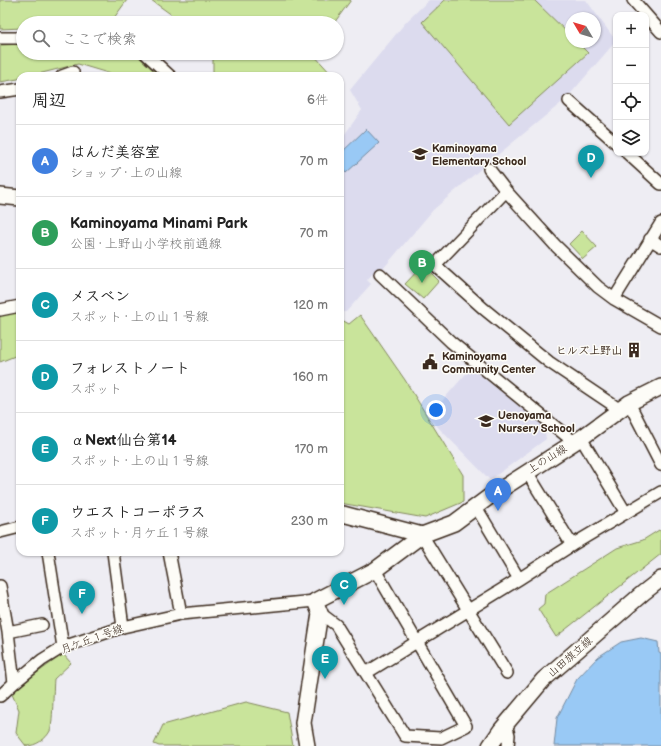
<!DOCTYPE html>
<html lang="ja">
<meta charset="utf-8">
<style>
:root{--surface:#fff;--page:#f2f2f2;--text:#222;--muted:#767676;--line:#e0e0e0;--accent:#3b2a1e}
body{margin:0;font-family:"Balsamiq Sans","Klee One",sans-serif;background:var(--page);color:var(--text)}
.controls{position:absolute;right:12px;top:12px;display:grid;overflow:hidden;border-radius:8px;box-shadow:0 1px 3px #0004}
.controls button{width:36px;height:36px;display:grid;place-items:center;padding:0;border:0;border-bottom:1px solid var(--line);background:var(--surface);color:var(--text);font:20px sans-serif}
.compass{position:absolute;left:565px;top:12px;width:36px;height:36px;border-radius:50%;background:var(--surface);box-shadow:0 1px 3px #0004;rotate:308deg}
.you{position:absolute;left:436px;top:410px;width:14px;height:14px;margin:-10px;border:3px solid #fff;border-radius:50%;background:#1a73e8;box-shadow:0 0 0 6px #1a73e833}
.badge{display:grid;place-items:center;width:26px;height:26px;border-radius:50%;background:var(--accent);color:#fff;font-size:13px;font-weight:700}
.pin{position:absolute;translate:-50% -33px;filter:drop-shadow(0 1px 2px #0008)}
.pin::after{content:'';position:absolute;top:21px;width:14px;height:12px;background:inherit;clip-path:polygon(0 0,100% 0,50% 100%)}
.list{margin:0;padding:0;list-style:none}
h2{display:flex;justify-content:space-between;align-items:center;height:52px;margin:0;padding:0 16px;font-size:17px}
h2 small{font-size:13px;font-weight:400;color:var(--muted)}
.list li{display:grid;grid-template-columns:26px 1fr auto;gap:12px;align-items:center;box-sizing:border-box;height:72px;padding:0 16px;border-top:1px solid var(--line)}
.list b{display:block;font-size:15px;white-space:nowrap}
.list p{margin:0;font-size:13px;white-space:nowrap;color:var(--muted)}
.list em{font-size:13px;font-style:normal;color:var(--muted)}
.icon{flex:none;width:22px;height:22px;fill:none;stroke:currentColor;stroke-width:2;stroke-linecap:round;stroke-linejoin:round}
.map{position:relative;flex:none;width:661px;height:746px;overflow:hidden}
.search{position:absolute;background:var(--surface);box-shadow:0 1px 3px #0004;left:16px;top:16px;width:328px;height:44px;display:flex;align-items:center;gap:10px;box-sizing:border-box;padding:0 14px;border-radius:22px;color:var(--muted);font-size:15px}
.panel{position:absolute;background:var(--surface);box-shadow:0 1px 3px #0004;left:16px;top:72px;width:328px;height:484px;border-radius:12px}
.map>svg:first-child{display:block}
.built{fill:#dcdbee;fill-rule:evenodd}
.green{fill:#c9e49b;stroke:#82875c}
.water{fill:#99c9f5;stroke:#73899f}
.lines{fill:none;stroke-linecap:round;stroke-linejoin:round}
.street-casing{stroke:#3b2a1e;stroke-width:14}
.secondary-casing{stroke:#3b2a1e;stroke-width:18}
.street{stroke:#fdfcf7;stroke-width:11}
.secondary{stroke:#fdfcf7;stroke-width:15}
.labels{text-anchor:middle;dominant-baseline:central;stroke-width:3;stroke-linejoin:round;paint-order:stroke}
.poi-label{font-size:11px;font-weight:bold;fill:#3b2a1e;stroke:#fdfcf7;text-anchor:start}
.street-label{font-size:11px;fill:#3b2a1e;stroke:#fdfcf7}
</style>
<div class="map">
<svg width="661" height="746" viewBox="0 0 661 746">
<rect width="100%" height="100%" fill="#eeedf3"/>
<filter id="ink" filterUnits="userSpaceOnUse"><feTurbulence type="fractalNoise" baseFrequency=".025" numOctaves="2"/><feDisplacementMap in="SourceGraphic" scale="8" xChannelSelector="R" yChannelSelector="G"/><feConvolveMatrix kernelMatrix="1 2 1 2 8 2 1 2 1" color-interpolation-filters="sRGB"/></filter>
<g filter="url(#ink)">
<!-- built -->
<path class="built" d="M429,0h157l30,41 -50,58 -83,68 -50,43 -51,60h-6l-9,10 4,4 -25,28h-6v-171l22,-31 -12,-20 56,-68zM571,18h24v24h-24z
M471,368l73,58 2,13 -56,41 -62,-63z"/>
<!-- green -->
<path class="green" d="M0,0h127l-16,22 -88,1v5l-23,1z
M151,0h200l-17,23h-151z
M445,0h89l37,36v6h6l11,11 -79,71 -87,-102z
M23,44v9h112l24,23h-41l-40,-12 -48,12h-10v2l-2,1 -18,3v-37z
M213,53h99l21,23h-120z
M582,231l15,16 -14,12 -14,-15z
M423,265l16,16 -16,18 -18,-15z
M20,311v43l-20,8v-46z
M360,315l45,65 58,95v27l-38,16 -85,-15v-184l9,5z
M659,530l2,2v22l-105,83 -18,-28 6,-5 1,-10 72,-46 26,-8z
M63,654l8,9 -17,16c-1,10 -1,46 -4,52 -4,8 -14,15 -24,15l-10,-13 3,-23 -8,-18z
M246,702l41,10 6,34h-134l-5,-2 9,-19z"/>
<!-- water -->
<path class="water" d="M366,129l13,14 -33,30 -6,-7v-12z
M641,638l17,4 1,11 2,1v92h-107l3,-28 20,-39 21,-22 23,-15z"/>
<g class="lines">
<!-- street casing -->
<g class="street-casing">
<path id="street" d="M633,0l28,32
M0,38h23
M145,53l25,23
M62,76l11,-4v4
M0,92l20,-3
M569,101l47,42
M627,153l34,31
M489,169l17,22
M650,239l11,7
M380,274l71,68 123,100
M614,299l47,-76
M0,310l20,-4
M629,403l32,62
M619,409l-70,-47 -65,-53 -49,-44 71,-74 49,54 43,42 16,12 47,27
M581,438l45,75
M527,472l45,73
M476,507l43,72
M0,532l20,-5
M422,535l85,138
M48,552l15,95
M113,552l10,75
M169,552l12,62
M0,586l8,46 6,51 28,-23 21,-13 60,-20 58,-13 134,-13
M320,613l16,12 69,111 36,2 25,-12 -91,-156
M8,632l34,-7
M366,673l153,-94 53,-34 89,-53
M0,696l14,-13
M506,724l3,11 -1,11"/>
</g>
<!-- secondary casing -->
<g class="secondary-casing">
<path id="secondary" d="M0,196l20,2
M340,515l3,-1 79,21 32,-12 35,-26 95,-61 45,-33 32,-16
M307,746l-4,-23 17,-110 -5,-12 60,-31 47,-35
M490,746l11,-16 42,-50 100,-87 18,-14"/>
</g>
<!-- street -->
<use href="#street" class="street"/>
<!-- secondary -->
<use href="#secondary" class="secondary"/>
</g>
</g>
<!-- icons -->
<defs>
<g id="school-bare" transform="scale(1.2)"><path d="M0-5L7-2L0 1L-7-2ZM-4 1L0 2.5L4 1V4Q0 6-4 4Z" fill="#3b2a1e" stroke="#fdfcf7" stroke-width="2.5" paint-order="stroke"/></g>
<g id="building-bare" transform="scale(1.2)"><path d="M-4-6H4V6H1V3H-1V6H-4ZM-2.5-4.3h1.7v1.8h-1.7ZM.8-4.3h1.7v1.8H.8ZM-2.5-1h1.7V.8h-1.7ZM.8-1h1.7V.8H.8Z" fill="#3b2a1e" stroke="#fdfcf7" stroke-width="2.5" paint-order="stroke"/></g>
<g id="civic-bare" transform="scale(1.2)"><path d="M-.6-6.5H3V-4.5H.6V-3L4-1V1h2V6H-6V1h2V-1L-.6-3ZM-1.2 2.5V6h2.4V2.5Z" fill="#3b2a1e" stroke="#fdfcf7" stroke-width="2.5" paint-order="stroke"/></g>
</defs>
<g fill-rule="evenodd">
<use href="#school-bare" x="420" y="154"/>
<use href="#building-bare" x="634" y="350"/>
<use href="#civic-bare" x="430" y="362"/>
<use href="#school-bare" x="486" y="421"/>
</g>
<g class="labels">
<!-- poi labels -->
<g class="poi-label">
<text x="432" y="148">Kaminoyama<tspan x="432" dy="13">Elementary School</tspan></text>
<text x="622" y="350" text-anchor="end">ヒルズ上野山</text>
<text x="442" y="356">Kaminoyama<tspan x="442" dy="13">Community Center</tspan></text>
<text x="498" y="415">Uenoyama<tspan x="498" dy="13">Nursery School</tspan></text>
</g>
<!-- street labels -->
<g class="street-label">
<text transform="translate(547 459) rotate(-32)">上の山線</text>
<text transform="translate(92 639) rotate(-20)">月ケ丘１号線</text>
<text transform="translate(570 657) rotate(-41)">山田旗立線</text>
</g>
</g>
</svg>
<div class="controls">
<button>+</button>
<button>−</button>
<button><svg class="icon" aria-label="locate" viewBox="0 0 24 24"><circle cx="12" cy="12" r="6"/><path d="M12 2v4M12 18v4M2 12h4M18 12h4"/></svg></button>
<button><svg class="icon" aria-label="layers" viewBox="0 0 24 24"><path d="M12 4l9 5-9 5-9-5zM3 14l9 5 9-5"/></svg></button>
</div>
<svg class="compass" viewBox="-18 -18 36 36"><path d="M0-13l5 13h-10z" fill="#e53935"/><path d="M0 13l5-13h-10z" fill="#767676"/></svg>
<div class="you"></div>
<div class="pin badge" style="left:498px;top:511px;background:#3f7fe0">A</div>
<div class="pin badge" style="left:422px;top:283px;background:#2e9e5b">B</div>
<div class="pin badge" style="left:344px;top:605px;background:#0f9aa8">C</div>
<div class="pin badge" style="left:591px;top:178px;background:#0f9aa8">D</div>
<div class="pin badge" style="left:325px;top:679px;background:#0f9aa8">E</div>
<div class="pin badge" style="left:82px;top:614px;background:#0f9aa8">F</div>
<div class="search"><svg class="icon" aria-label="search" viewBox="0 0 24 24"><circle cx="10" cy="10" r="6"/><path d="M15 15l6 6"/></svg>ここで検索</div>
<section class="panel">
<h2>周辺<small>6件</small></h2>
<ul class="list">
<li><span class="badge" style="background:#3f7fe0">A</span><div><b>はんだ美容室</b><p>ショップ · 上の山線</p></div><em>70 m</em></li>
<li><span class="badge" style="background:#2e9e5b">B</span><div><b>Kaminoyama Minami Park</b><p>公園 · 上野山小学校前通線</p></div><em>70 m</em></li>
<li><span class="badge" style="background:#0f9aa8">C</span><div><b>メスベン</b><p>スポット · 上の山１号線</p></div><em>120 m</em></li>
<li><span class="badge" style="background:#0f9aa8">D</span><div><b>フォレストノート</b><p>スポット</p></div><em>160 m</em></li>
<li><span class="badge" style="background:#0f9aa8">E</span><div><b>αNext仙台第14</b><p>スポット · 上の山１号線</p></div><em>170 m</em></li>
<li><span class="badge" style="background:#0f9aa8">F</span><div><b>ウエストコーポラス</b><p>スポット · 月ケ丘１号線</p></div><em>230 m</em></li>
</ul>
</section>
</div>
